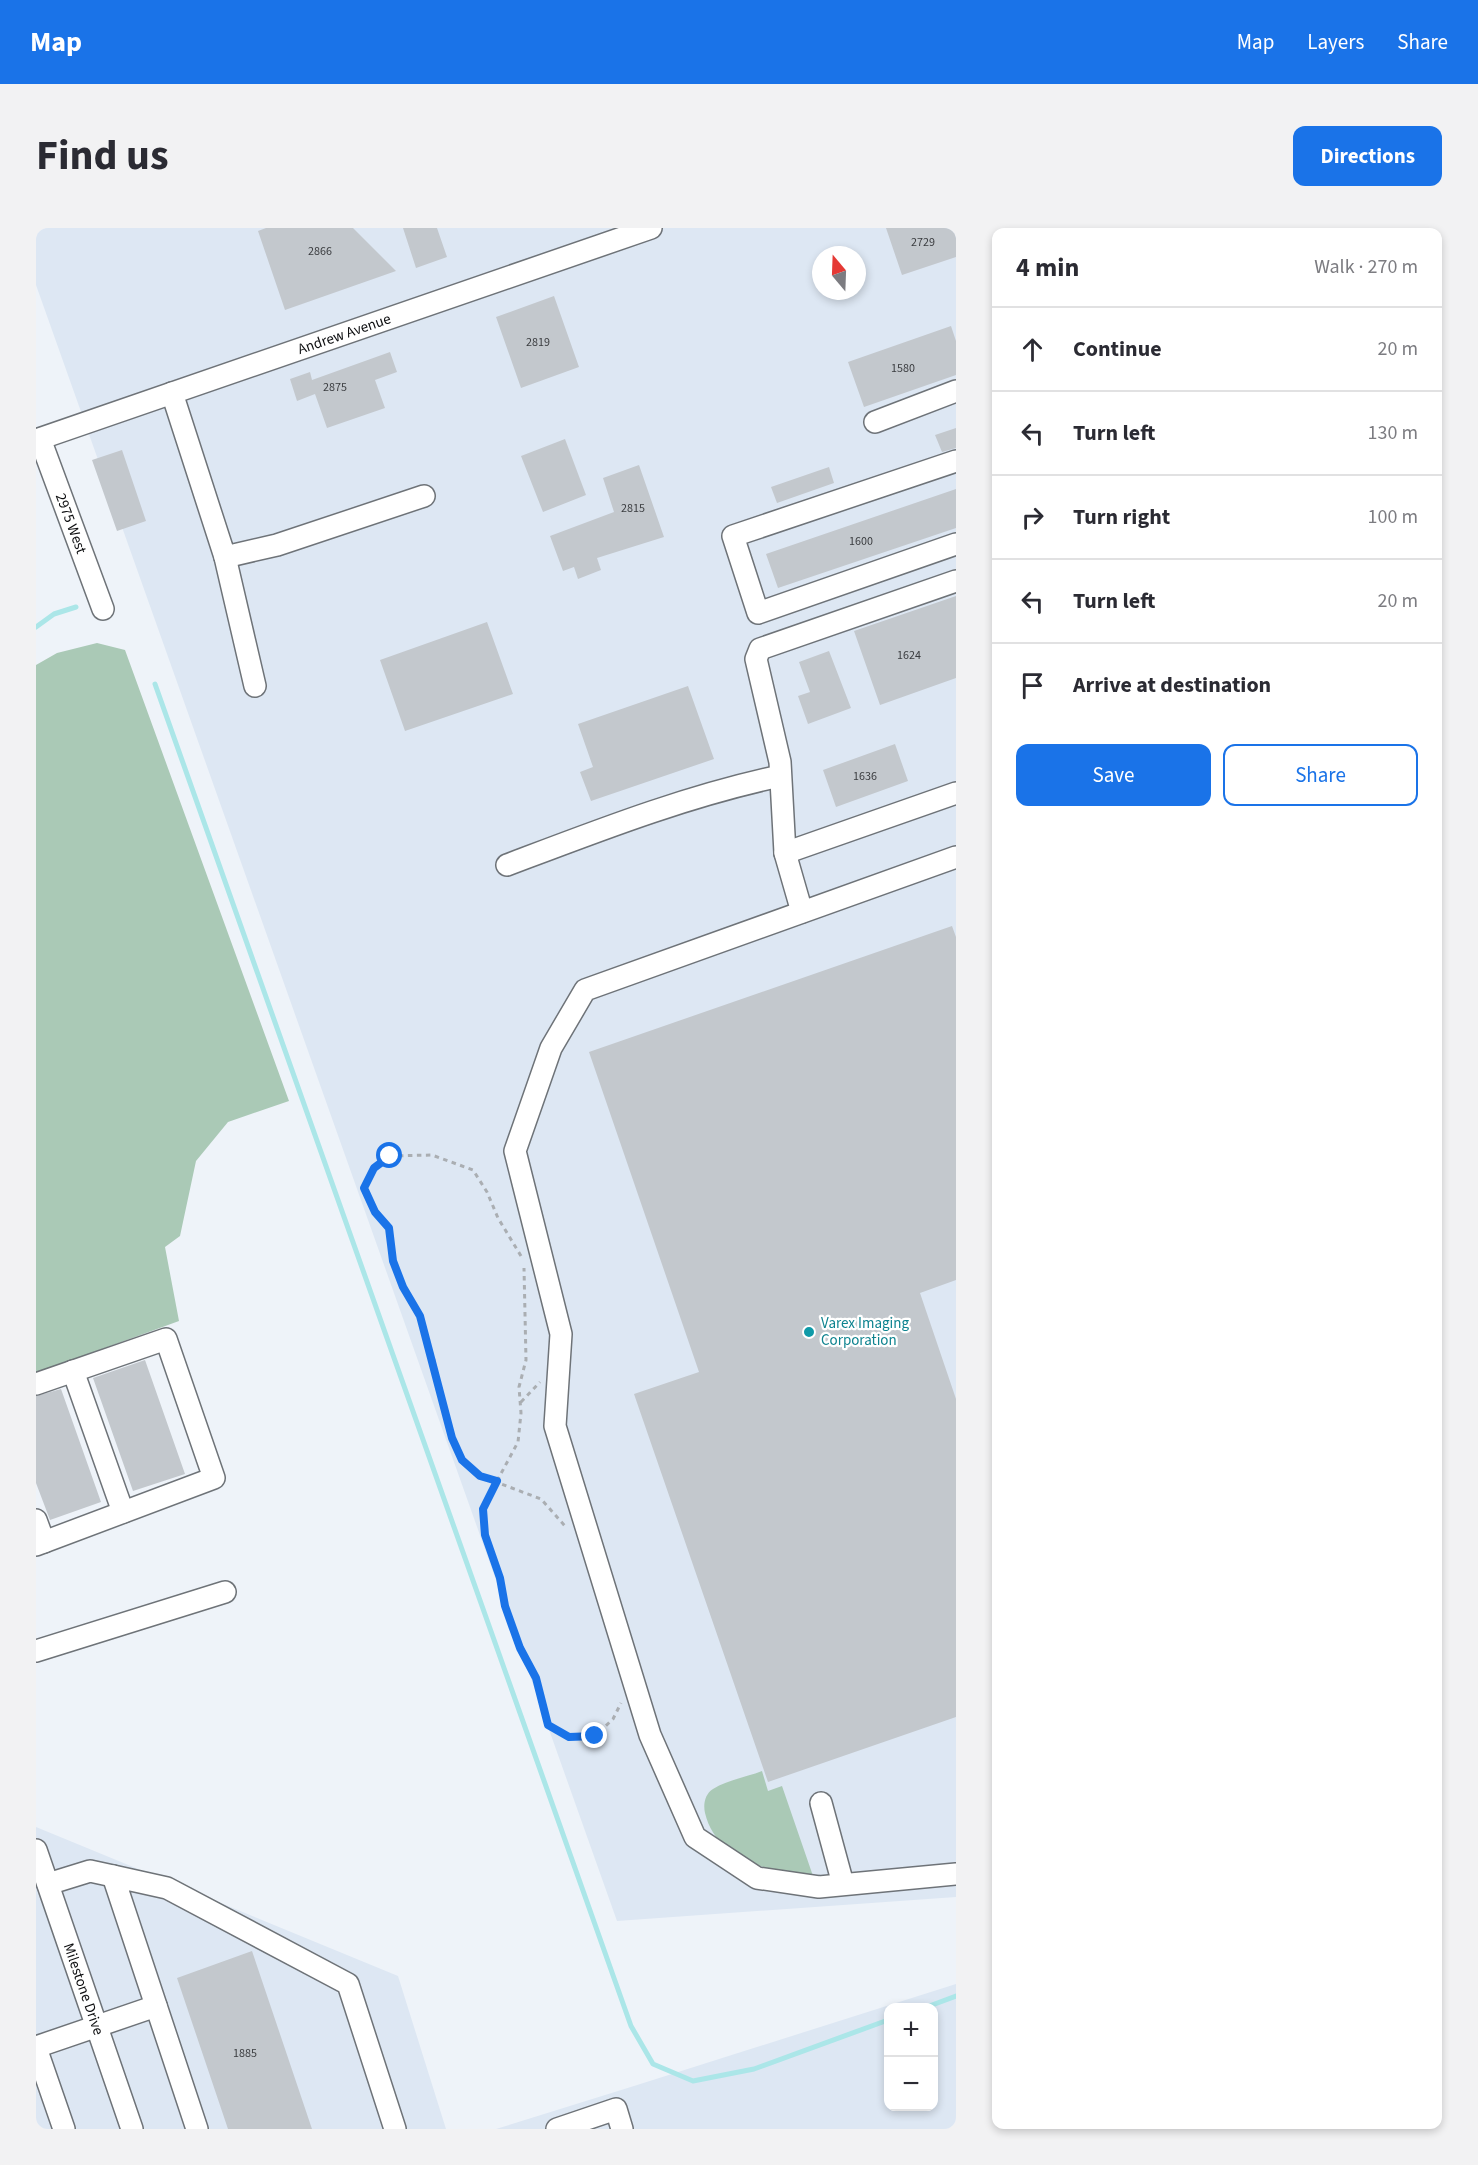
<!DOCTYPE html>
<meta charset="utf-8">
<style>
:root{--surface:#fff;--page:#f2f2f3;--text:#2b2b33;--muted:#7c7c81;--line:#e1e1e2;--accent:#1a73e8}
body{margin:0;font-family:"Source Sans 3",sans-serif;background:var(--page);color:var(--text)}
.controls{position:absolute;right:18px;bottom:18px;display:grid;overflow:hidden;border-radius:12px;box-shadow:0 3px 9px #0003}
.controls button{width:54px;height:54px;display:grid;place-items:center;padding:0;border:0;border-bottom:2px solid var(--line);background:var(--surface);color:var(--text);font:30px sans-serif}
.compass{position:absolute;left:776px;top:18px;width:54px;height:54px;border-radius:50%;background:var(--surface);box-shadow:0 3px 9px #0003;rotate:341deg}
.stop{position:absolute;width:18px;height:18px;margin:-14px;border:4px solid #1a73e8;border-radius:50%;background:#fff}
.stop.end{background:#1a73e8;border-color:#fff;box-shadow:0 2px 6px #0008}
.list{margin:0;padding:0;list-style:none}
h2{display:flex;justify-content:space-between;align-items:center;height:78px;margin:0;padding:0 24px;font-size:26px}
h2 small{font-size:20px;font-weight:400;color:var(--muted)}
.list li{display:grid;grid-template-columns:39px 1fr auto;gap:18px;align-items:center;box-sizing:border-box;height:84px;padding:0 24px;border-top:2px solid var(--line)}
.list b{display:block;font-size:22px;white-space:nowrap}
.list em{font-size:20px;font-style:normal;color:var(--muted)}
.actions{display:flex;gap:12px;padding:18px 24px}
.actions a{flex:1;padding:14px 0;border:2px solid var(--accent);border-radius:12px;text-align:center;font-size:21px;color:var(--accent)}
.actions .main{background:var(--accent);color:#fff}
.icon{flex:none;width:33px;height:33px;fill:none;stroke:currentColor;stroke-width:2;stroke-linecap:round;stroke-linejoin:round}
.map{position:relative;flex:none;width:920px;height:1901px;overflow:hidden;border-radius:12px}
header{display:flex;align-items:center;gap:36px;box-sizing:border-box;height:84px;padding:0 30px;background:var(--accent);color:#fff}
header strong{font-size:28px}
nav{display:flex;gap:33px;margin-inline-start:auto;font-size:21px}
.intro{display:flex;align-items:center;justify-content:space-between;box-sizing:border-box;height:144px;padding:0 36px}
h1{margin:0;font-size:42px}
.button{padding:15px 27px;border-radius:12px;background:var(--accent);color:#fff;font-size:21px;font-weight:700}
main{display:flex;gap:36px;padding:0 36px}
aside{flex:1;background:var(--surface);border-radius:12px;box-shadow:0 3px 9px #0003}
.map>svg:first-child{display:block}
.built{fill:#dde7f3;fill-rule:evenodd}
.green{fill:#aac9b6}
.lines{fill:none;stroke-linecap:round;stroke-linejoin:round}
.stream{stroke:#abe6e8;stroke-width:5}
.building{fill:#c3c8cd}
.minor-casing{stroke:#6e7378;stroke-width:24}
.path{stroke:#aaaeb2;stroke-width:3;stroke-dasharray:4.5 4.5;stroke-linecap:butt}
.minor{stroke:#fff;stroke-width:21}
.route{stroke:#1a73e8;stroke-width:8}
.culture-dot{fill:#0f9aa8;stroke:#fff;stroke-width:2}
.labels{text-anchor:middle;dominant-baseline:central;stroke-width:4.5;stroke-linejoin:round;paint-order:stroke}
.number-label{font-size:12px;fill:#3a3c3f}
.street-label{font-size:15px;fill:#0d0e10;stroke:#fff}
.culture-label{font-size:15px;fill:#0d838f;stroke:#fff;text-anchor:start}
</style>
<header>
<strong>Map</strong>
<nav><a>Map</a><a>Layers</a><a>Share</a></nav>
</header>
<div class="intro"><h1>Find us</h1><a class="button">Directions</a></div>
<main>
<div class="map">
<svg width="920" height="1901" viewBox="0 0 920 1901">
<rect width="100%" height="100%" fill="#eef3f9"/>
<!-- built -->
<path class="built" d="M0,0h920v1669l-339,24 -581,-1636zM785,27h36v36h-36z
M0,1599l362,149 48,153h-410z
M920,1756v145h-460l138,-43zM852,1780h46v98h-46z"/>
<!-- green -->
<path class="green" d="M61,415l28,7 164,451 -61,21 -32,39 -16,75 -15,11 14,74 -143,52v-708l21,-12z
M726,1543l6,20 14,-5 31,90c-41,-3 -97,-16 -108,-63 -2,-9 0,-19 8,-24 14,-9 34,-12 49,-18z"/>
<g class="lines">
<!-- stream -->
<path class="stream" d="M0,399l18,-13 22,-7
M119,456l476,1342 22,38 40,17 61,-12 134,-49
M888,1780l32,-12"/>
</g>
<!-- building -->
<path class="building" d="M230,0h87l43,43 -111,39 -27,-79z
M367,0h34l10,29 -31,11z
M850,0h70v29l-54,18z
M518,68l25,71 -58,21 -25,-71z
M915,98l5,15v34l-92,32 -16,-45z
M354,124l7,20 -22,8 10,28 -58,20 -12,-34 -18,7 -7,-22 20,-7 2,8z
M920,200v20l-14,4 -7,-17z
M529,211l21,56 -43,17 -22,-56z
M86,222l24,71 -29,10 -25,-71z
M603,237l25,72 -67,21 4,12 -23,9 -4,-12 -11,4 -13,-35 64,-24 -11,-34z
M793,239l5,16 -57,20 -6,-16z
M920,261v39l-178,60 -12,-34z
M920,368v82l-76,27 -26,-74z
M451,394l26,72 -108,37 -25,-71z
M793,423l22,57 -43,16 -10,-28 12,-4 -11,-30z
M652,458l26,73 -123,42 -11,-29 13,-5 -15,-43z
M859,516l13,37 -72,26 -13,-37z
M916,698l4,11v343l-36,13 36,106v318l-188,65 -134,-388 65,-22 -110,-320z
M109,1132l40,114 -52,17 -40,-113z
M25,1161l40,113 -51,18 -14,-37v-87z
M216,1723l60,178h-84l-51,-151z"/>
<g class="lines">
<!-- minor casing -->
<g class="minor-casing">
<g id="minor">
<path d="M136,165l53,164 52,-12 147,-49"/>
<path d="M839,194l81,-31"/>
<path id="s1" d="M4,211l63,170"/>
<path id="s2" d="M0,212l615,-212"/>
<path d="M920,233l-223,75 25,77 198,-69"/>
<path d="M189,329l30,129"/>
<path d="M749,625l-5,-91 -24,-103 4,-10 196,-68"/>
<path d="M920,629l-371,133 -34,58 -36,103 46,183 -6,92 95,309 45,102 62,41 62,9 137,-13"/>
<path d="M471,637c90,-34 179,-69 273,-89"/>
<path d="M766,684l-17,-59 171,-60"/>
<path d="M37,1143l50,141"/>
<path d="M0,1156l130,-45 48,139 -178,67"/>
<path d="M0,1292l8,22"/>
<path d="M0,1423l189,-59"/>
<path d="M785,1575l22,81"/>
<path id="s3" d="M0,1622l96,279"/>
<path d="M12,1656l42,-13 23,5"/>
<path d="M0,1819l120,-41"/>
<path d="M0,1820l28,81"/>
<path d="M161,1901l-84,-253 54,12 181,96 47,145"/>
<path d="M521,1901l59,-20 6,20"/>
</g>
</g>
<!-- path -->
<path class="path" d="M485,1028l-23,-38 -11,-26 -14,-22 -41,-15 -42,1 -16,13 -10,19 11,24 14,16 4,33 10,26 17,29 14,44 5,35 13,43 10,21 18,17 61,23 24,27
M485,1174l19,-20
M461,1253l21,-39 3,-29 -2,-26 7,-27 -2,-92
M461,1253l-14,28 2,26 28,94 23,49 12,47 21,13 26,-2 18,-17 8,-16"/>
<!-- minor -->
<use href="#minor" class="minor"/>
</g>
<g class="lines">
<!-- route -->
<path class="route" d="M354,928l-16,12 -10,20 11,24 14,16 4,33 10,26 17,29 32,122 10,22 18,16 17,5 -14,28 2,26 15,43 5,28 15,42 16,30 12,47 21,12 26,-1"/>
</g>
<!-- markers -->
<circle class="culture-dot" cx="773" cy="1104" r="6"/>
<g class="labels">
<!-- number labels -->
<g class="number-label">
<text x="887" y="14">2729</text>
<text x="284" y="23">2866</text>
<text x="502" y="114">2819</text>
<text x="867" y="140">1580</text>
<text x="299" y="159">2875</text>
<text x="597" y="280">2815</text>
<text x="825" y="313">1600</text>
<text x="873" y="427">1624</text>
<text x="829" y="548">1636</text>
<text x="209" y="1825">1885</text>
</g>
<!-- street labels -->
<g class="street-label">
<text stroke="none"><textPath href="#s2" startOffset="326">Andrew Avenue</textPath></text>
<text stroke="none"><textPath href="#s1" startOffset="90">2975 West</textPath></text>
<text stroke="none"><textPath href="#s3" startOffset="147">Milestone Drive</textPath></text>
</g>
<!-- culture labels -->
<g class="culture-label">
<text x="785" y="1095">Varex Imaging<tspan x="785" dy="17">Corporation</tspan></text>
</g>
</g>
</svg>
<div class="controls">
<button>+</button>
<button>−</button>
</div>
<svg class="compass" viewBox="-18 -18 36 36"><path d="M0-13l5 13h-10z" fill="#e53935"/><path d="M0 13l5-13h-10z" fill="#7c7c81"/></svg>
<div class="stop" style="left:354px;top:928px"></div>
<div class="stop end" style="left:559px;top:1508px"></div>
</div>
<aside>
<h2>4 min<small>Walk · 270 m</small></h2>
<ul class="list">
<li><svg class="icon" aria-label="ahead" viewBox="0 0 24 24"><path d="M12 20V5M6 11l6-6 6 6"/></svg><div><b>Continue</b></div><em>20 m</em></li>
<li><svg class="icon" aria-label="left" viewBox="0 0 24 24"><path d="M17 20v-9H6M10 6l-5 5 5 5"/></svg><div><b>Turn left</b></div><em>130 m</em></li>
<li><svg class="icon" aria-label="right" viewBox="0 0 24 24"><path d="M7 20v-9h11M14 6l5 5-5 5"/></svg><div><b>Turn right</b></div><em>100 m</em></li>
<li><svg class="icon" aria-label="left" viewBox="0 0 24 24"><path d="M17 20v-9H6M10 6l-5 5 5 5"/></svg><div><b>Turn left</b></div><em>20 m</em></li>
<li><svg class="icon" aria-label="arrive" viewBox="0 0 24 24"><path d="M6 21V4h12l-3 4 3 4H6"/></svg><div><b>Arrive at destination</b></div></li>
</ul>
<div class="actions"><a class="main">Save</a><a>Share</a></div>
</aside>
</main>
